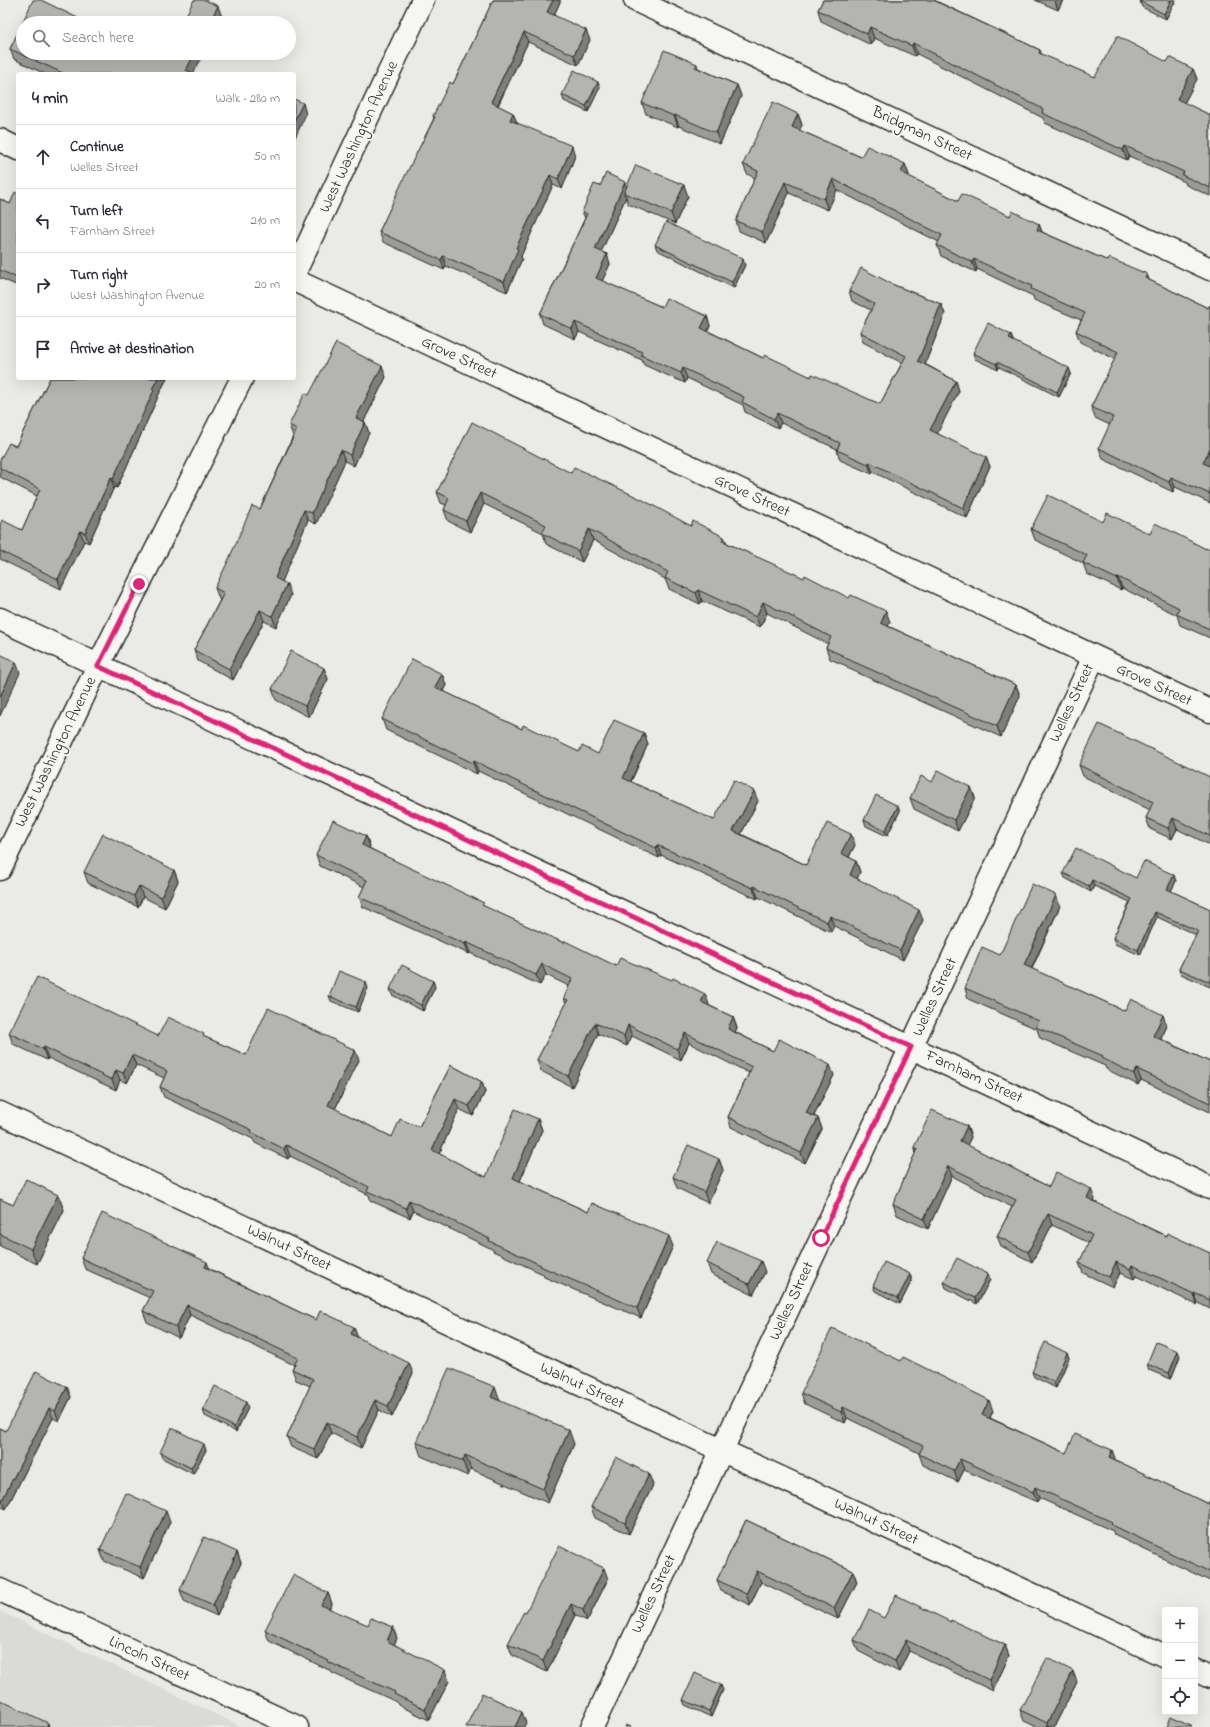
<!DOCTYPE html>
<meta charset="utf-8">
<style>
:root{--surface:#fff;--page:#f2f2f3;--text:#2b2b33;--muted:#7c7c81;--line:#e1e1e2}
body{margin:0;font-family:"Indie Flower",sans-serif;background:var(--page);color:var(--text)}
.controls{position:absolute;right:12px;bottom:12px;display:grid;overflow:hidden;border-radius:4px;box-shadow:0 4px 16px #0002}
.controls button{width:36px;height:36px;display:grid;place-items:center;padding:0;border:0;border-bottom:1px solid var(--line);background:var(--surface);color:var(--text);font:20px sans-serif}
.stop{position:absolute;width:12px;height:12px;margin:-9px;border:3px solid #db2777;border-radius:50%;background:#fff}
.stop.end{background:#db2777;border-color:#fff;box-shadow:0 1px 4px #0008}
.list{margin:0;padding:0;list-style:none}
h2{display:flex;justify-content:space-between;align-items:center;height:52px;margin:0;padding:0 16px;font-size:17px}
h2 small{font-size:13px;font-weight:400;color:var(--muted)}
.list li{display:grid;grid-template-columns:26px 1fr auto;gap:12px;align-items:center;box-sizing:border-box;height:64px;padding:0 16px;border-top:1px solid var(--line)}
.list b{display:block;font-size:15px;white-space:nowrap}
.list p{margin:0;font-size:13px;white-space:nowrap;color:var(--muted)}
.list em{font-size:13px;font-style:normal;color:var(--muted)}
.icon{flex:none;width:22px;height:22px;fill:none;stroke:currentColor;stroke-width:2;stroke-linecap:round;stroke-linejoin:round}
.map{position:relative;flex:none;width:1210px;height:1727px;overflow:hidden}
.search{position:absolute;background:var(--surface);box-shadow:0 4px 16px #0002;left:16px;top:16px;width:280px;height:44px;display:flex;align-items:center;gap:10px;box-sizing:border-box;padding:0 14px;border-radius:22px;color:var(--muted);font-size:15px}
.panel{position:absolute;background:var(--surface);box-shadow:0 4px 16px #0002;left:16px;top:72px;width:280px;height:308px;border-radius:4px}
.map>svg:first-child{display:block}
.built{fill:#dadad6}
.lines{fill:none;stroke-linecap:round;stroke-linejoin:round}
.minor-casing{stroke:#2b2b2b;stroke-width:25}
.minor{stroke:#f6f6f2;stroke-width:22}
.wall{fill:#9b9b98;stroke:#2b2b2b}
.shaded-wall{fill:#7e7e7c;stroke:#2b2b2b}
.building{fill:#b4b4b1;stroke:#2b2b2b}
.route{stroke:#db2777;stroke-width:5}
.labels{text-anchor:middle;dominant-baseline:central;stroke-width:4;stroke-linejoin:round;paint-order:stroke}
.street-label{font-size:16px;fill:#2b2b2b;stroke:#f6f6f2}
</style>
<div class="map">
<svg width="1210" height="1727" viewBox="0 0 1210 1727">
<rect width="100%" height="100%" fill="#eaeae6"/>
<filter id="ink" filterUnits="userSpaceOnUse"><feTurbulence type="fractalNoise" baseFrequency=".025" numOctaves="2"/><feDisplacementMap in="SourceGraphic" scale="8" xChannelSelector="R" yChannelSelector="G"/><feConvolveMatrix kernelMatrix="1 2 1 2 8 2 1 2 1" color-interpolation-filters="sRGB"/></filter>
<g filter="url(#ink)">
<!-- built -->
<path class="built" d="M0,1611l242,116h-242z"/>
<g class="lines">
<!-- minor casing -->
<g class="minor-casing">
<path id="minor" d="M635,0l575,269
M0,140l18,9
M294,274l129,-274
M294,280l916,431
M0,619l1210,569
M0,869l98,-203 144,-288
M0,1113l721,337 444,206
M0,1590l297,137
M1195,1670l15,7
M592,1727l502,-1070"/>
</g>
<!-- minor -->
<use href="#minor" class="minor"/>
</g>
<!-- wall -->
<path class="wall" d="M493,0h67v2l-6,13 36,25 -12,25 -50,-23 -30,64 15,7 4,10 58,33 -13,33 -9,-4 -32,71 1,3 -15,33 -61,-26 -2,4 -61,-28 -4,-10 55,-114 -1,-2 20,-32z
M823,0h111l106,50 2,5 53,22 72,-15 26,7 4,10 -13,24 26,12v81l-24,-11 -1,-3 -56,-26 -2,4 -82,-37 -2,-5 -126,-64 -2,2 -41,-18 -3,7 -50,-24 -3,-11z
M1035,0h28l-5,10z
M1176,0l-10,19 -24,-12 -2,-6z
M23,23l144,32 29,19h-151l-31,-15 -4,-10z
M697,64l1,4 39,17 4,11 -21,48 -41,-18 -1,1 -32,-13 -4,-11z
M598,82l2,5 -12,25 -24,-11 -2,-6z
M798,114l4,11 -3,5 62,27 44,7 4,11 -1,1 50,25 81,23 3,8 66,29 39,13 2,6 59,28 2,-3v198l-35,-16 -2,5 -70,-33 -4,-11 11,-23 -15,-7 -4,-11 24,-48 -35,-17 -4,-11 5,-11 -47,-20 -1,-4 -56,-27 -1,3 -35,-16 -4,-11 2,-3 -102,-52 -9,20 -39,-17 -23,50 -27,-12 -3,-10 19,-43 -8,-4 -4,-10z
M600,186l27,2 61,8 -13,28 -47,-20 -2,-7 -25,55 6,2 3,10 -8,17 60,26 45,9 3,10 -2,5 55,27 117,46 22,-41 -39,-21 -3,-10 11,-22 -19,-9 -3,-10 45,-6 47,19 4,10 -20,50 31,17 3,10 -22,42 53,33 -23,52 -94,-46 -1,2 -32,-14 -3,-10v-1l-56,-26 -3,5 -33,-16 -2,-7 -56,-27 -2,5 -41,-18 -2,-5 -63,-28 -4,7 -32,-15 -3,-10 45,-96 -3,-6z
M18,194v92l-18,-8v-79l10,5z
M655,245l90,20 -11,23 -77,-38z
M1013,340v1l58,32 -12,24 -60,-30 -1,3 -23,-11 -2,-6z
M386,377l-22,44 1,1 4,11 -15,33 -9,-5 -29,63 -8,-4 -26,61 9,14 -15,32 -12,-6 -31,59 -35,-19 -4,-11 26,-50 -1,-1 -4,-11 45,-79 33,-73 -4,-11 20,-30z
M50,378h117l-10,20v1l-40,89 -3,-1 -25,56 -5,-2 -23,48 -61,-30v-34l22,5 15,-34 -37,-19v-17l16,-14z
M571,473l120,53 33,11 3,6 163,79 -2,4 128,59 4,11 -19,41 -154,-69v-2l-17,-7 -4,-11 2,-4 -61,-31 -7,14 -58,-26 -2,3 -31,-15 -4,-10 -72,-39 -11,22 -36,-18 -3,-11 -59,-29 -14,28 -22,-11 -4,-11 2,-5 -5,-2 -4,-11z
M1103,522l47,12 56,15 4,1v88l-30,-13 -3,-10 -55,-27 -1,2 -34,-16 -4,-11 -48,-23 -4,-11z
M324,668l4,11 -19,38 -33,-17 -4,-11z
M442,674l4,11 -3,6 79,38 57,23 19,2 46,-21 4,11 -17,38 83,38 44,-19 -17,33 65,31 49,-20 -6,12 7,4 4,11 -3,7 66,41 -20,40 -69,-34 -3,6 -73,-35 -1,2 -96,-44 -2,3 -181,-87 -1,3 -91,-44 -4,-11z
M1079,765l131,12v68l-33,-16 -5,10 -22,-10 -4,-11 4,-8 -67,-34z
M932,782l39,5 4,11 -17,33 -44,-22 -4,-11z
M898,806l2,5 -13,25 -21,-10 -2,-6z
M366,836l4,10 -1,2 116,59 79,36 52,23 93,38 -1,1 25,12 4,11 -2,4 38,19 61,24 -20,41 4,2 4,11 -17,34 -74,-36 -3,-10 21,-44 -60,-30 -8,17 -49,-24 -5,10 -29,-12 -26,53 -31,-16 -4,-11 29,-56 -2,-6 5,-12 -23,-11 -6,10 -70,-32 -1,1 -106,-47 -4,-10 5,-10 -44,-21 -4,-11z
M174,870l4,11 -13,27 -22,-11 -5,10 -50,-24 -4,-11z
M1063,873l73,5 40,3 -5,10 39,18v78l-29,-13 -2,-5 17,-34 -39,-18 -17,38 -25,-11 -2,-6 17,-36 -36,-16 -3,6 -26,-14z
M1060,906l-28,63 93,42 42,15 -6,13 49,23v50l-69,-32 -3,5 -32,-16 -1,-3 -65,-28 -3,-9 -69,-30 -3,-11 35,-33z
M433,981l2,6 -12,24 -31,-16 -2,-6z
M368,988l-10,24 -27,-11 -2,-5z
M9,1033l196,4 41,18 113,5 -24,49 57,28 27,-10 32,-62 31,17 3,10 -12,24 -14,-7 -20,45 47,23 52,-58 4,11 -22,51 68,31 85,34 -32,72 -97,-41 -1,-3 -50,-23 -1,-2 -79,-38 -3,7 -39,-17 -2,-6 -79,-39 -2,3 -33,-16 -2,-4 -89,-42 -4,-10 4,-9 -28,-13 -9,18 -7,-3 -4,10 -68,-32 -1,2 -34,-16z
M967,1126l4,11 -4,8 82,42 46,12 -1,3 72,34 44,17v56l-12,-6 -1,2 -61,-29 -2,3 -14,-6 -7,14 -30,-14 -4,-10 10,-20 -37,-18 -20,37 -31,-16 -4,-10 15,-29 -60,-31 -24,53 -31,-14 -4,-11 23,-52 -2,-5z
M719,1159l4,11 -15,33 -31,-15 -4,-11z
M58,1195l6,15 -27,54 -37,-18v-47l13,6z
M81,1258l129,11 106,51 42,17 55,36 -21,44 -13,-7 -18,38 -30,-15 -13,26 -27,-12 -4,-10 23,-51 -14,-6 -4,-11 2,-4 -104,-50 -11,23 -32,-16 -4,-11 7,-13 -65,-29z
M707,1263l58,9 -12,23 -42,-21z
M912,1280l-12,24 -25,-13 -2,-5z
M990,1280l-13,24 -31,-16 -2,-6z
M1067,1353l2,5 -13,30 -22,-11 -2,-5z
M1180,1356l-9,23 -22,-9 -2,-6z
M67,1387l4,10 -12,24 -6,-3 -47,91 -6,-3v-78l6,3z
M801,1393l192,18 -3,7 76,35 46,-3 3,10 93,44 2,-2v79l-96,-46 -1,-4 -74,-33 -2,4 -73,-32 -6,12 -35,-17 -4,-11v-1l-72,-35 -2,5 -40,-19z
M500,1401l74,43 -26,59 -77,-34 -3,7 -47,-20 -5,-14z
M248,1408l-12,24 -31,-16 -2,-6z
M206,1450l-13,24 -31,-16 -2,-6z
M653,1485l-24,49 -34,-16 -4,-11z
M746,1520l107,51 4,11 -19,37 -77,-37 -11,23 -29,-14 -4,-11z
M170,1522l-26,56 -40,-17 -4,-11z
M237,1552l4,11 -24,53 -33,-15 -4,-11z
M608,1579l-21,42 -12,-6 -28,57 -35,-17 -4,-11 18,-32z
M328,1593l4,11 -3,5 68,29 -3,6 55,37 -20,39 -31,-15 -1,-3 -65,-29 -1,-2 -62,-30 -4,-11z
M884,1618l67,4 54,23 4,11 -16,35 -84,-40 -10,21 -41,-21 -4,-11z
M1077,1682l-23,45h-17l-13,-6 -4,-11z
M723,1690l-12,27 -26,-12 -2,-5z"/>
<!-- shaded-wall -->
<path class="shaded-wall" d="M553,0h7v2l-9,20 -4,-10z
M1056,0h7l-5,10 -3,-9z
M1171,0h5l-10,19 -2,-5z
M218,6l4,11 -3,6h-10z
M870,27l4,11 -3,7 -4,-11z
M586,30l4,10 -12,25 -4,-10z
M524,32l4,10 -34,70 -3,-10z
M913,43l4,11 -2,2 -3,-10z
M195,53h9l-11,21 -7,-4z
M1193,69l4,10 -16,30 -4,-10z
M598,82l2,5 -12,25 -2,-6z
M737,85l4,11 -21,48 -4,-11z
M303,103l3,11 -12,26v-19z
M513,113l4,10 -7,-3z
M798,114l4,11 -6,12 -4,-10z
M675,115l4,11 -1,1 -4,-11z
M572,146l3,10 -13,33 -4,-10z
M1125,146l4,10 -2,4 -4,-10z
M905,164l4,11 -4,8 -4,-11z
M550,175l3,10 -32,71 1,3 -15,33 -3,-10 12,-34z
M833,179l4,11 -9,20 -4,-11z
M625,182l3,10 -4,1 2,4 -28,62 -3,-10z
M785,182l4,11 -23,50 -4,-11z
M684,185l4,11 -13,28 -4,-11z
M1039,224l4,11 -6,-5z
M607,254l3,10 -11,24 -3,-10z
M443,256l3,10 -2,4 -3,-10z
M743,259l2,6 -11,23 -2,-6z
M974,259l3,10 -1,3 -4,-10z
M1147,274l4,11 -6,-7z
M941,304l4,10 -23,57 -4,-10z
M707,316l3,10 -5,12 -4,-10z
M575,322l4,10 -4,7 -3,-10z
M1011,335l2,5 -2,4 -2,-5z
M997,362l2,5 -1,3 -2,-6z
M382,366l4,11 -26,52 -4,-11z
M683,368l4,10 -2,5 -4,-10z
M1069,368l2,5 -12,24 -2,-5z
M158,378h9l-10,20v1l-40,89 -4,-9 39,-90z
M956,381l3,10 -25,49 -4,-10z
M777,413l4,10 -3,5 -4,-9z
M365,422l4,11 -15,33 -4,-11z
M1210,448v19l-7,-4z
M341,450l4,11 -29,63 -4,-11z
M986,457l4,9 -23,52 -4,-10z
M869,462l4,10 -1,2 -4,-10z
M111,477l3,10 -25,56 -4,-10z
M1171,477l4,10 -2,5 -4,-10z
M480,493l4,11 -14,28 -4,-11z
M304,510l4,10 -29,69 -4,-11z
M589,529l4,11 -11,22 -4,-11z
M80,531l4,10 -23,48 -3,-10z
M724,537l4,11 -6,-7z
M1118,577l4,11 -1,2 -4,-11z
M287,584l4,11 -15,32 -4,-11z
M698,590l4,11 -2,3 -4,-11z
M763,602l4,11 -7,14 -4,-10z
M260,610l4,11 -31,59 -4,-11z
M886,611l4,11 -5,11 -4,-10z
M16,662l4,11 -20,43v-19z
M324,668l4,11 -19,38 -4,-11z
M442,674l4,11 -7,13 -4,-11z
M1016,685l4,11 -19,41 -4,-11z
M644,733l4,11 -21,45 -4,-11z
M474,761l4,10 -1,3 -4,-11z
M971,787l4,11 -17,33 -4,-11z
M754,791l4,10 -21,41 -4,-11z
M898,806l2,5 -13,25 -2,-5z
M1173,818l4,11 -5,10 -4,-11z
M851,834l4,11 -10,19 -4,-11z
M366,836l4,10 -5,9 -3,-10z
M657,845l4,10 -2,3 -3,-10z
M856,861l4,11 -6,14 -4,-11z
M174,870l4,11 -13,27 -4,-11z
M1174,875l2,6 -7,14 -2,-6z
M1092,880l2,6 -3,6 -2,-6z
M139,886l4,11 -5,10 -4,-11z
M754,886l4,11 -1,2 -4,-11z
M1056,895l4,11 -32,70 -4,-11z
M919,910l4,10 -20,40 -3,-10z
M1155,912l2,5 -17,38 -2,-5z
M830,916l4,10 -3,6 -4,-10z
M466,942l4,11 -1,1 -4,-10z
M542,964l4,11 -6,10 -4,-10z
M433,981l2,6 -12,24 -2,-6z
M366,982l2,6 -10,24 -2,-5z
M705,994l4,10 -4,8 -4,-10z
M1163,1015l4,11 -10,21 -4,-11z
M733,1017l4,11 -5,11 -4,-10z
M595,1023l3,11 -26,53 -4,-11z
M628,1025l4,11 -5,10 -3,-10z
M685,1033l4,10 -8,17 -4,-11z
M44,1047l4,11 -1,2 -4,-11z
M355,1050l4,10 -27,55 -4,-10z
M132,1055l4,10 -9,18 -4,-10z
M830,1065l4,10 -24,48 -4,-10z
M1137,1069l4,11 -3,5 -4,-11z
M116,1070l4,10 -4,10 -4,-10z
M482,1082l3,10 -12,24 -4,-10z
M455,1099l4,10 -23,52 -4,-11z
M818,1118l4,11 -17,34 -4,-10z
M538,1119l4,11 -25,58 -4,-10z
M967,1126l4,11 -7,15 -4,-11z
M286,1145l4,11 -2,3 -4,-10z
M719,1159l4,11 -15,33 -4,-11z
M948,1166l4,10 -24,53 -4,-10z
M1091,1189l4,10 -5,10 -3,-11z
M58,1195l6,15 -27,54 -6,-15z
M409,1200l4,11 -3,7 -4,-10z
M1048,1214l4,11 -20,37 -4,-10z
M669,1236l4,10 -32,72 -4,-10z
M761,1261l4,11 -12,23 -4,-11z
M207,1262l4,11 -6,-6z
M1116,1262l4,11 -7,14 -4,-10z
M1132,1265l4,11 -2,3 -4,-10z
M910,1274l2,6 -12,24 -2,-6z
M988,1274l2,6 -13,24 -2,-6z
M1194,1293l4,10 -1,2 -3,-11z
M187,1305l3,10 -11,23 -3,-11z
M354,1327l4,11 -7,-4z
M1178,1351l2,5 -9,23 -2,-6z
M1067,1353l2,5 -13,30 -2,-6z
M409,1363l4,10 -21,44 -4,-11z
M67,1387l4,10 -12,24 -4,-10z
M495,1387l5,14 -9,-4z
M375,1400l4,10 -18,38 -4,-11z
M989,1400l4,11 -7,15 -4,-11z
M246,1402l2,6 -12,24 -2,-5z
M843,1407l4,11 -2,5 -4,-11z
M49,1408l4,10 -47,91 -4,-9z
M327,1422l4,11 -13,26 -4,-10z
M569,1430l5,14 -26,59 -5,-14z
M204,1444l2,6 -13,24 -2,-6z
M1112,1450l4,11 -7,-4z
M465,1455l6,14 -3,7 -5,-15z
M960,1459l4,11 -6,12 -4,-11z
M649,1474l4,11 -24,49 -4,-11z
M1035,1487l4,11 -2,4 -4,-10z
M166,1511l4,11 -26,56 -4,-11z
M237,1552l4,11 -24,53 -4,-11z
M604,1568l4,11 -21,42 -4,-11z
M757,1571l4,11 -11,23 -4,-11z
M853,1571l4,11 -19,37 -4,-11z
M328,1593l4,11 -7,12 -4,-11z
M571,1604l4,11 -28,57 -4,-11z
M393,1627l4,11 -6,14 -4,-11z
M906,1640l3,11 -10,21 -4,-11z
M1005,1645l4,11 -16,35 -4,-11z
M445,1670l4,11 -20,39 -4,-11z
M1073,1671l4,11 -23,45h-6l-1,-4z
M721,1685l2,5 -12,27 -2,-6z
M522,1712l4,11 -2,4h-9z
M48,1723l1,4h-3z"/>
<!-- building -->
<path class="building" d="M33,0h8l47,23h-65v30h139l5,2 1,-2h27l-9,17 10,4h-131l-55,-25z
M194,0h11l13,6 -9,17h-27z
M493,0h60l-6,12 39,18 -12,25 -50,-23 -33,70 22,11 -3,7 62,26 -14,33 -8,-4 -34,73 2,1 -14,33 -61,-26 -2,4 -62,-28 25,-54 31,-61 -2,-1 17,-34 3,2z
M823,0h110l107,50 -1,3 56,24 22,-41 50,26 3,-5 23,12 -16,30 33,16v73l-28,-13 2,-3 -59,-26 -2,4 -81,-37 1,-4 -130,-66 -1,3 -42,-19 -3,7 -49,-24z
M1141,0h30l-7,14 -24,-13z
M664,50l33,14 -2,3 42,18 -21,48 -41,-18 -1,1 -32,-13z
M574,70l24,12 -12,24 -24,-11z
M294,99l9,4 -9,18z
M773,102l25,12 -6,13 69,30 6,-11 38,18 -4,8 57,29 4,-7 48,22 2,-5 27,13 -2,6 71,31 1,-3 38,16 -2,4 63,30 2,-3v143l-7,15 7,3v28l-39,-17 -2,5 -70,-34 14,-31 -22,-10 27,-55 -42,-21 9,-18 -54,-24 1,-3 -58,-27 -2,3 -35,-17 5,-10 -109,-56 -9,20 -39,-17 -23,50 -26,-11 22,-50 -15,-7z
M636,165l48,20 -13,28 -47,-20z
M606,173l19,9 -30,67 12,5 -11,24 66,29 4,-9 41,18 -6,12 62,30 2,-3 46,22 1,-3 68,30 26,-48 -46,-24 14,-28 -25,-13 12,-23 33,17 47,19 -23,57 38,20 -26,49 56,27 -23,51 -94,-46 -1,2 -31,-14 3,-7 -63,-30 -3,6 -32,-17 2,-5 -61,-29 -2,5 -40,-18 1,-3 -67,-30 -3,7 -32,-15 47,-100 -5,-2 12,-28 6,2z
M15,192l3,2v82l-1,2 -17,-8v-71l10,5z
M666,222l77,37 -11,23 -77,-37z
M988,323l23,12 -2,4 60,29 -12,24 -60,-30 -1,2 -23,-11z
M336,343l46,23 -26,52 9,4 -15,33 -9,-5 -29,63 -8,-3 -29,68 12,6 -15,32 -12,-6 -31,59 -35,-19 30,-57 -9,-5 14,-29 23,-53 8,3 37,-80 -8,-4 16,-32 4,2z
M50,378h108l-6,11 2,1 -41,89 -2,-2 -26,56 -5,-2 -22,48 -58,-28v-26l2,-5 20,10 18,-41 -40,-21v-8l9,-17 7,3z
M472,422l99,51 3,-6 69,33 48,26 2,-5 31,16 -2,4 82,37 1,-3 44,23 2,-3 35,16 -5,12 135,62 -19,41 -154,-69 1,-1 -18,-8 5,-11 -68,-35 -7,15 -58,-27 -2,3 -31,-15 3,-6 -79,-43 -11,22 -36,-18 4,-8 -66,-32 -14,28 -22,-11 5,-12 -12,-6z
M1048,495l55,27 4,-9 43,21 5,-11 51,26v-1l4,2v79l-34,-15 3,-6 -61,-31 -1,2 -34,-16 4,-8 -56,-26z
M291,651l33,17 -19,38 -33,-17z
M0,654l16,8 -16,35z
M412,659l30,15 -7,13 87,42 1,-4 56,27 3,-6 16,8 16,-34 30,13 -21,45 91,42 20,-40 20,11 -21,40 73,34 21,-42 24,11 -10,19 15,8 -6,14 69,35 -19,40 -70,-34 -3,6 -73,-36 -1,2 -96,-43 -1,3 -182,-87 -1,2 -91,-44z
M1099,724l111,53v59l-37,-18 -5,10 -22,-10 7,-16 -74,-37z
M938,770l33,17 -17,33 -44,-22 11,-22 11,6z
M876,795l22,11 -13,25 -21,-11z
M333,820l33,16 -4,9 122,58 -2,2 82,38 1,-2 51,25 4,-8 52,22 1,-2 32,16 -4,8 32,15 -5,12 45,22 6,-12 51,26 -24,48 12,5 -17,35 -73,-36 24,-50 -67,-34 -8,16 -49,-24 -4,11 -29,-13 -27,53 -31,-16 31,-60 -4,-2 8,-19 -30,-15 -6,11 -70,-33 -1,2 -106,-47 8,-17 -51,-25z
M103,834l71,36 -13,27 -22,-11 -5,10 -50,-24z
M1076,848l60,30 8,-17 30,14 -7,14 43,20v73l-31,-13 19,-38 -43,-19 -17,38 -25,-12 19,-39 -40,-19 -3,6 -26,-13z
M1032,884l24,11 -32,70 101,46 6,-12 32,16 -10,21 57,26v41l-73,-34 -3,5 -32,-16 1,-2 -67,-29 3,-6 -74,-33 17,-41 18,8z
M402,965l31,16 -12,24 -31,-16z
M339,971l27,11 -10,25 -27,-11z
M37,977l121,59 10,-19 36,17 -1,2 43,19 22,-47 87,42 -27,55 64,32 8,-18 19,8 32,-62 31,17 -13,24 -14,-7 -23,51 54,27 29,-68 23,10 -25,59 75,34 4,-9 77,33 -32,72 -97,-42 1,-1 -52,-24 1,-2 -81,-39 -3,8 -39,-17 2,-4 -83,-42 -2,4 -33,-17 1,-2 -92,-43 7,-16 -35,-16 -9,18 -7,-3 -4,10 -68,-33 -1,2 -34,-16z
M932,1110l35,16 -7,15 89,46 7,-15 35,17 -4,9 79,38 1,-3 43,20v47l-16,-7v1l-62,-29 -2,4 -14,-7 -7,15 -30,-14 13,-28 -44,-21 -20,38 -31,-16 19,-36 -68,-34 -24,53 -31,-15 24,-55 -3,-2z
M688,1145l31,14 -15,33 -31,-15z
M26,1179l32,16 -27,54 -31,-15v-35l13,6z
M102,1213l105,49 -2,5 111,53 4,-9 34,16 -3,7 58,29 -21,43 -13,-6 -18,37 -30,-15 -13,27 -27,-12 26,-58 -21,-10 6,-11 -111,-53 -11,22 -33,-16 10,-20 -72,-33z
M717,1242l44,19 -12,23 -42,-21z
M957,1258l31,16 -13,24 -31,-16z
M884,1262l26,12 -12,24 -25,-12z
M832,1328l69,33 2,-4 86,43 -7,15 84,38 9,-19 37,16 -3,7 99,47 1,-3 1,1v70l-100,-48 2,-2 -77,-35 -2,5 -73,-33 -6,12 -35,-17 4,-8 -80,-39 -2,5 -40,-19z
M1045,1342l22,11 -13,29 -22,-10z
M1156,1342l22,9 -9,22 -22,-9z
M449,1368l46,19 -4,10 78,33 -26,59 -78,-34 -2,6 -47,-19z
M36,1371l31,16 -12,24 -6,-3 -47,92 -2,-2v-70l6,3z
M215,1386l31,16 -12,25 -31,-17z
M172,1428l32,16 -13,24 -31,-16z
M616,1457l33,17 -24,49 -34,-16z
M126,1493l40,18 -26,56 -40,-17z
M746,1520l107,51 -19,37 -77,-37 -11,23 -29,-14z
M204,1537l33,15 -24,53 -33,-15z
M559,1546l45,22 -21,42 -12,-6 -28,57 -35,-17 16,-33 2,1z
M293,1575l35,18 -7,12 47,20 3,-7 22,9 -6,14 58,29 -20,39 -31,-15 1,-2 -67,-30 1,-1 -64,-31z
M896,1595l55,27v-2l54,25 -16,35 -83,-40 -11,21 -41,-21 15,-30 15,8z
M1047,1658l26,13 -26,52 -27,-13z
M695,1673l26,12 -12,26 -26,-11z
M482,1693l40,19 -7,15h-49z
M0,1700l48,23 -2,4h-46z
M1171,1717l21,10h-25z
M626,1725l5,2h-6z"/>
</g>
<g class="lines" filter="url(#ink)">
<!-- route -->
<path class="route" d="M139,584l-41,82 813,381 -90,191"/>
</g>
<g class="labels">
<!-- street labels -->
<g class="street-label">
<text transform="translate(922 134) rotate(25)">Bridgman Street</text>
<text transform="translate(359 137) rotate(-65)">West Washington Avenue</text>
<text transform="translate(459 358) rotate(25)">Grove Street</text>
<text transform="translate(752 496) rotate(25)">Grove Street</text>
<text transform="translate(1154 685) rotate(25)">Grove Street</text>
<text transform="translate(1072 703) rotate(-65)">Welles Street</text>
<text transform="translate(56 752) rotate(-64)">West Washington Avenue</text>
<text transform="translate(935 997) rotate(-65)">Welles Street</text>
<text transform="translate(974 1077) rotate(25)">Farnham Street</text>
<text transform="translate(289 1248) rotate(25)">Walnut Street</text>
<text transform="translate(792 1301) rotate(-65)">Welles Street</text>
<text transform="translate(582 1386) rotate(25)">Walnut Street</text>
<text transform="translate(876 1522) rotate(25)">Walnut Street</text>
<text transform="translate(654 1594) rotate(-65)">Welles Street</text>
<text transform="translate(149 1659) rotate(25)">Lincoln Street</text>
</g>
</g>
</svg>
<div class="controls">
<button>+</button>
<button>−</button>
<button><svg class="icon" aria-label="locate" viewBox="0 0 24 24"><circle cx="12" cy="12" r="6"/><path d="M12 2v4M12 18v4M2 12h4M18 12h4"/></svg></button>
</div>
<div class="stop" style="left:821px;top:1238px"></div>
<div class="stop end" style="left:139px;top:584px"></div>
<div class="search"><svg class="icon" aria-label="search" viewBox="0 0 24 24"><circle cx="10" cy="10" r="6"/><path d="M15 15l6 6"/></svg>Search here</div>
<section class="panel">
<h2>4 min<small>Walk · 280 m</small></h2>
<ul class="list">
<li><svg class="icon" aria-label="ahead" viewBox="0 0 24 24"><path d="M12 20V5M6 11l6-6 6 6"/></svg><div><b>Continue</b><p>Welles Street</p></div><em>50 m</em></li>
<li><svg class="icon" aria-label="left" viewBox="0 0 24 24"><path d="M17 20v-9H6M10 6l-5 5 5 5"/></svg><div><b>Turn left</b><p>Farnham Street</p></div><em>210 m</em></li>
<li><svg class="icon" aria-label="right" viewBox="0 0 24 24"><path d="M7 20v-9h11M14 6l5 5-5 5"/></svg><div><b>Turn right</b><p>West Washington Avenue</p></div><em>20 m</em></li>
<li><svg class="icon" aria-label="arrive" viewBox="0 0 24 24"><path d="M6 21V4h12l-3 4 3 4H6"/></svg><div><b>Arrive at destination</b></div></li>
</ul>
</section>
</div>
